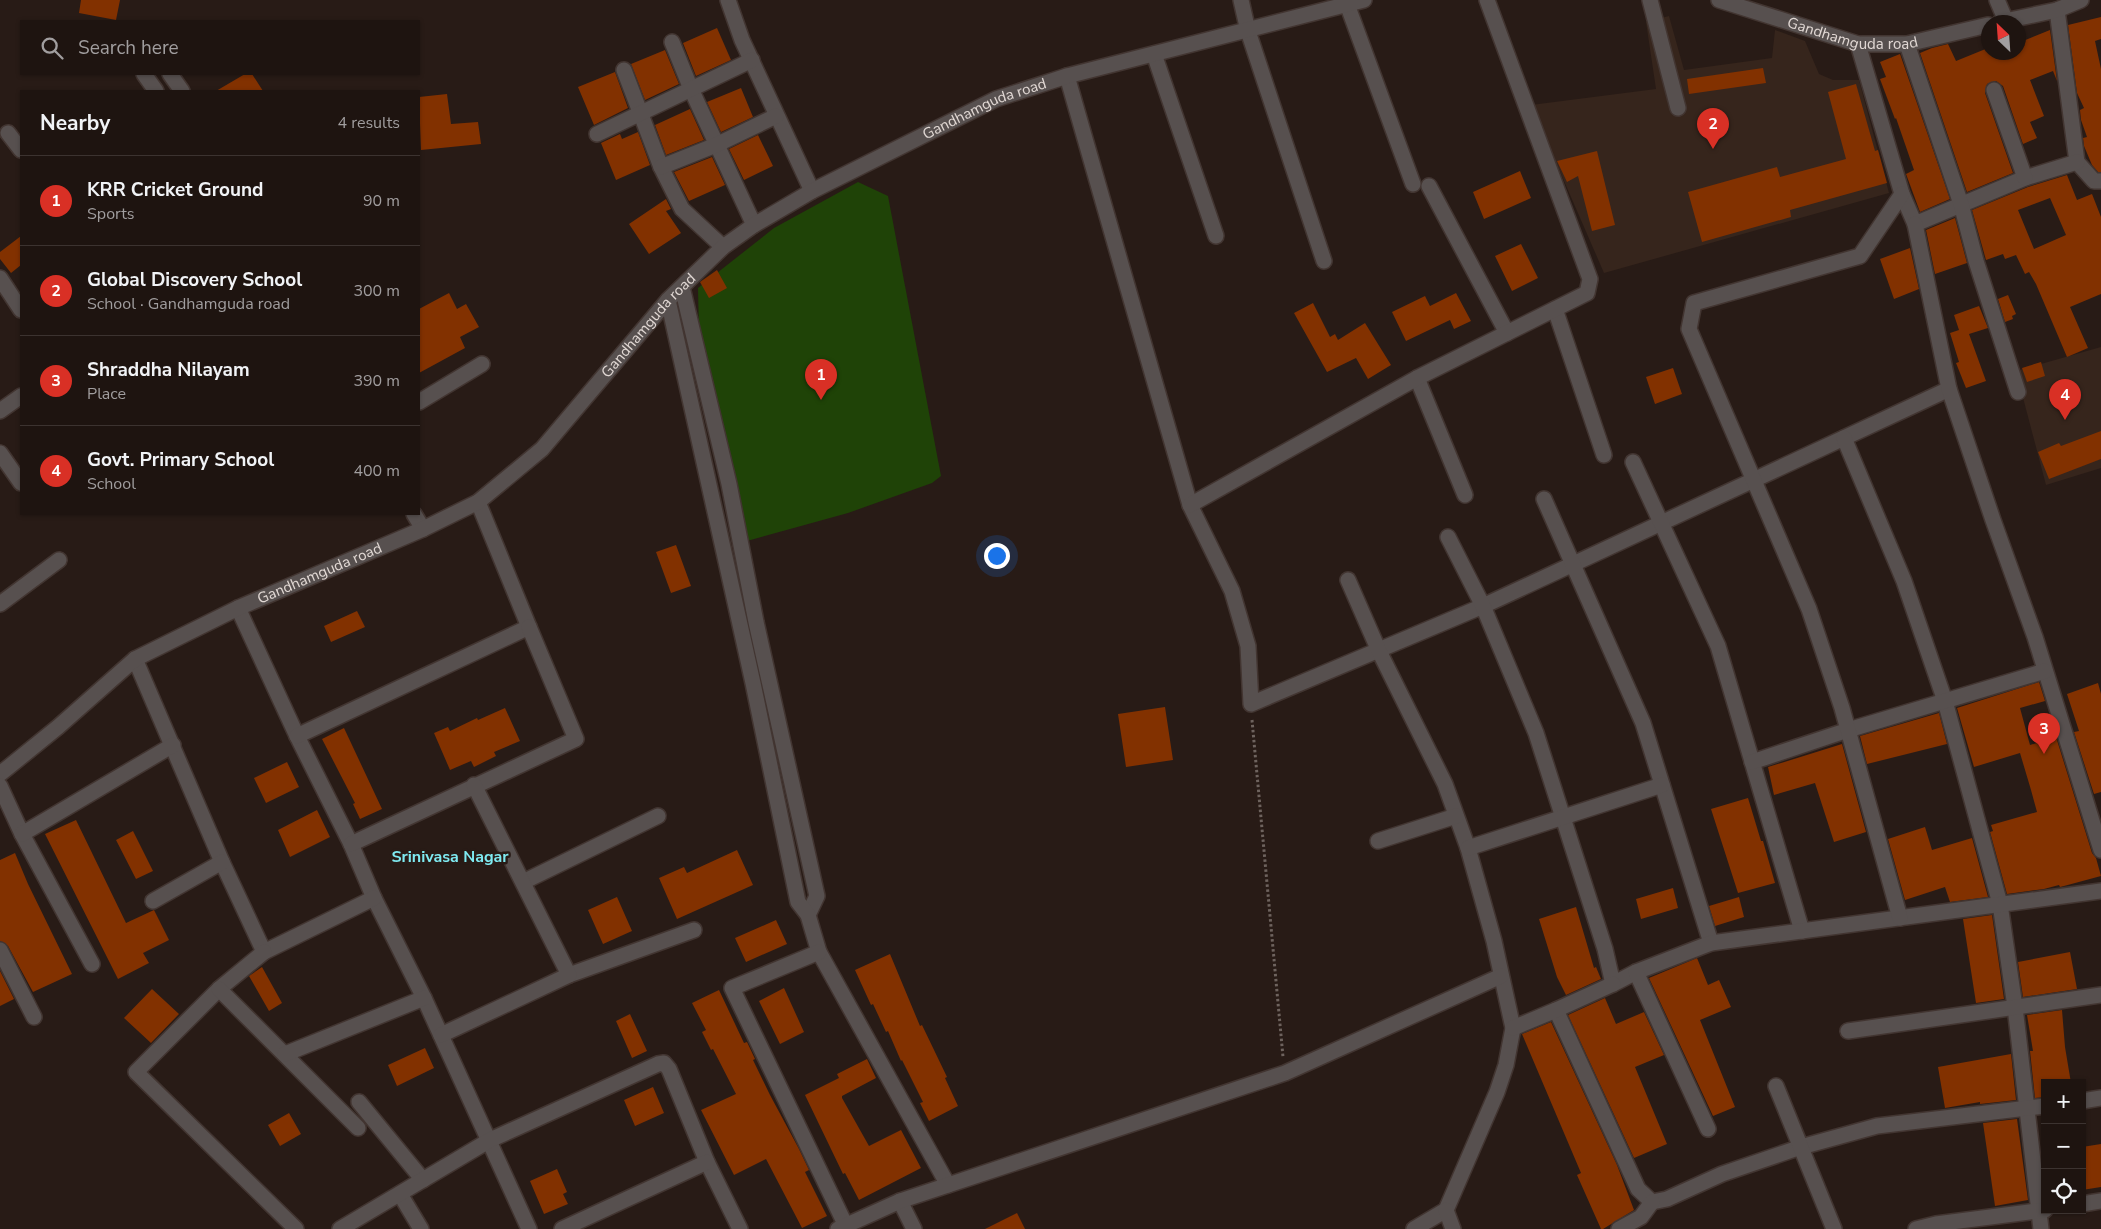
<!DOCTYPE html>
<meta charset="utf-8">
<style>
:root{--surface:#1e1410;--page:#2b211e;--text:#f1f3f6;--muted:#a19e9f;--line:#3c3330;--accent:#d93025}
body{margin:0;font-family:"Nunito Sans",sans-serif;background:var(--page);color:var(--text)}
.controls{position:absolute;right:15px;bottom:15px;display:grid;overflow:hidden;border-radius:0px;box-shadow:0 1px 4px #0004}
.controls button{width:45px;height:45px;display:grid;place-items:center;padding:0;border:0;border-bottom:1px solid var(--line);background:var(--surface);color:var(--text);font:25px sans-serif}
.compass{position:absolute;left:1981px;top:15px;width:45px;height:45px;border-radius:50%;background:var(--surface);box-shadow:0 1px 4px #0004;rotate:335deg}
.you{position:absolute;left:996px;top:555px;width:18px;height:18px;margin:-12px;border:4px solid #fff;border-radius:50%;background:#1a73e8;box-shadow:0 0 0 8px #1a73e833}
.badge{display:grid;place-items:center;width:32px;height:32px;border-radius:50%;background:var(--accent);color:#fff;font-size:16px;font-weight:700}
.pin{position:absolute;translate:-50% -41px;filter:drop-shadow(0 1px 2px #0008)}
.pin::after{content:'';position:absolute;top:26px;width:18px;height:15px;background:inherit;clip-path:polygon(0 0,100% 0,50% 100%)}
.list{margin:0;padding:0;list-style:none}
h2{display:flex;justify-content:space-between;align-items:center;height:65px;margin:0;padding:0 20px;font-size:21px}
h2 small{font-size:16px;font-weight:400;color:var(--muted)}
.list li{display:grid;grid-template-columns:32px 1fr auto;gap:15px;align-items:center;box-sizing:border-box;height:90px;padding:0 20px;border-top:1px solid var(--line)}
.list b{display:block;font-size:19px;white-space:nowrap}
.list p{margin:0;font-size:16px;white-space:nowrap;color:var(--muted)}
.list em{font-size:16px;font-style:normal;color:var(--muted)}
.icon{flex:none;width:28px;height:28px;fill:none;stroke:currentColor;stroke-width:2;stroke-linecap:round;stroke-linejoin:round}
.map{position:relative;flex:none;width:2101px;height:1229px;overflow:hidden}
.search{position:absolute;background:var(--surface);box-shadow:0 1px 4px #0004;left:20px;top:20px;width:400px;height:55px;display:flex;align-items:center;gap:12px;box-sizing:border-box;padding:0 18px;border-radius:0px;color:var(--muted);font-size:19px}
.panel{position:absolute;background:var(--surface);box-shadow:0 1px 4px #0004;left:20px;top:90px;width:400px;height:425px;border-radius:0px}
.map>svg:first-child{display:block}
.education{fill:#36251c}
.green{fill:#1f4307}
.building{fill:#823100;fill-rule:evenodd}
.lines{fill:none;stroke-linecap:round;stroke-linejoin:round}
.minor-casing{stroke:#423531;stroke-width:18}
.path{stroke:#6e635e;stroke-width:3;stroke-dasharray:2.5 2.5;stroke-linecap:butt}
.minor{stroke:#57504f;stroke-width:15}
.labels{text-anchor:middle;dominant-baseline:central;stroke-width:5;stroke-linejoin:round;paint-order:stroke}
.street-label{font-size:15px;fill:#e1d8d4;stroke:#281b16}
.neighbourhood-label{font-size:16px;font-weight:bold;fill:#7febf2;stroke:#281b16}
</style>
<div class="map">
<svg width="2101" height="1229" viewBox="0 0 2101 1229">
<rect width="100%" height="100%" fill="#281b16"/>
<!-- education -->
<path class="education" d="M1669,16l15,54 88,-12 3,-28 30,11 14,33 14,6h26l30,113 -285,80 -73,-168 125,-16 -10,-67z
M2101,347v121l-55,17 -30,-114z"/>
<!-- green -->
<path class="green" d="M858,182l30,14 53,280 -9,7 -84,30 -101,28 -48,-208 -1,-45 76,-60z"/>
<!-- building -->
<path class="building" d="M81,0h39l-4,20 -37,-7z
M2101,17v22l-6,2 6,28v103h-3l-6,-7 -8,-19 -1,-8 4,-1 -6,-17 -1,-10 4,-2 -7,-15 -9,-68z
M717,28l14,32 -35,16 -13,-33z
M2050,30l7,51 -4,-10 -23,9 14,36 -14,6 7,16 -14,6 -20,-58 -7,-5 -9,3 -2,9 28,80 -46,19 -47,-139 12,-5 16,-4 8,17 32,-13v4h30v-9z
M665,50l14,34 -34,16 -14,-36z
M1900,54l50,145 -30,13 -14,-38 8,-4 -18,-52 -1,1 -15,-40 6,-2 -6,-15z
M1763,68l3,15 -77,11 -2,-15z
M615,72l13,36 -34,17 -16,-38z
M245,74h7l11,17h-47z
M1856,84l19,67 3,-1 9,33 -97,27 1,7 -89,25 -14,-50 89,-25 3,10 66,-18 -18,-67z
M741,88l12,29 -32,15 -14,-30z
M447,94l4,30 27,-2 3,22 -60,6 -2,-53z
M690,109l14,31 -38,15 -11,-30z
M638,132l12,33 -34,15 -15,-37 19,-9 2,5z
M758,135l15,31 -29,14 -15,-31z
M1597,151l18,74 -23,6 -14,-55 -11,6 -10,-21z
M712,157l13,28 -36,16 -15,-29z
M1520,171l11,27 -47,21 -11,-27z
M2067,175l10,25 15,-6 9,23v77l-31,13 18,41 -21,9 -31,-73 -7,-12 -4,2 -9,-19 -11,4 -2,-5 -17,6 -14,-50 56,-23zM2050,198l16,37 -32,14 -16,-39z
M666,199l5,10 -5,2 15,22 -32,21 -20,-30z
M1955,218l12,45 -32,11 -9,-44z
M21,236v29l-10,8 -11,-14v-7z
M1521,244l17,34 -26,13 -17,-35z
M1910,248l9,41 -25,10 -14,-40z
M717,270l10,18 -18,10 -9,-16z
M449,293l8,16 9,-5 13,23 -19,10 5,11 -46,25v-64z
M1456,293l15,28 -17,8 -4,-9 -44,21 -14,-29 33,-16 5,10z
M2008,295l8,19 -4,2 1,3 -8,3 -7,-23z
M1313,303l17,34 5,-3 3,6 27,-17 26,42 -23,14 -12,-21 -29,14 -33,-59z
M1979,306l9,22 -19,6 17,47 -20,7 -10,-25 3,-1 -9,-29 9,-3 -5,-15z
M2041,362l4,14 -18,6 -5,-14z
M1673,368l9,26 -27,10 -9,-27z
M2101,431v28l-52,20 -11,-27 21,-9 2,3z
M676,545l15,41 -20,7 -15,-41z
M357,611l8,16 -34,15 -7,-16z
M2039,682l6,19 -25,7 10,37 26,-8 36,116 4,5 5,18 -37,10 -4,1 -1,-2 -15,4 -37,5 -17,-62 3,-1 -2,-6 46,-13 -6,-22 -11,-37 -46,14 -17,-59z
M2098,683l3,11v98l-7,2 -20,-62 5,-1 -12,-37z
M1165,707l8,53 -47,7 -8,-53z
M505,708l15,33 -26,11 2,4 -22,11 -3,-6 -21,9 -16,-37 14,-6 2,4 27,-13 1,2z
M1939,713l8,31 -80,20 -7,-28z
M344,728l38,81 -22,10 -7,-15 2,-1 -33,-64z
M1842,744l24,88 -32,10 -19,-59 -41,12 -6,-28z
M287,762l12,25 -33,16 -12,-25z
M1748,798l13,43h2l12,42 -37,10 -27,-84z
M317,810l13,27 -40,20 -12,-27z
M76,820l50,103 28,-13 15,30 -26,13 6,10 -31,16 -73,-145z
M1925,827l7,23 40,-12 16,59 -38,5 -5,-15 -40,13 -17,-61z
M133,831l20,40 -17,8 -20,-39z
M737,850l16,35 -76,34 -18,-41 25,-11 3,6z
M15,853l13,31 44,90 -39,18 -25,-46 -8,-5v-81z
M1673,888l5,20 -37,11 -5,-20z
M617,897l15,34 -29,13 -15,-34z
M1739,897l5,20 -29,9 -6,-20z
M1576,907l18,61 2,-1 5,12 -35,16 -9,-18 -18,-58z
M1992,915l12,84 -28,4 -13,-84z
M776,920l11,24 -41,18 -11,-24z
M2070,952l7,37 -54,8 -5,-35z
M890,954l30,72 2,-1 25,52 -2,1 13,28 -29,15 -9,-18 3,-1 -21,-42 -1,1 -13,-30 -2,1 -13,-28 -2,1 -16,-35z
M1697,958l11,27 11,-5 12,27 -31,13 35,87 -22,9 -64,-138z
M262,967l20,36 -13,8 -20,-35z
M0,971l14,28 -14,7z
M784,988l20,44 -24,12 -21,-43z
M152,989l27,25 -28,29 -27,-25z
M719,990l25,53 3,-1 8,17 -2,1 17,35 29,54 10,21 -4,2 22,44 -25,12 -36,-69 -32,16 -33,-65 35,-16 -23,-45 -2,1 -9,-18 4,-2 -14,-27z
M1605,998l11,26 28,-12 20,43 -29,12 32,77 -33,14 -66,-143z
M2062,1010l3,37 6,36h-26v14l-10,1 -5,-47h3l-6,-36z
M630,1014l17,37 -15,7 -16,-37z
M1551,1022l66,143 17,45 -31,19h-2l-24,-54 4,-2 -59,-139z
M425,1048l9,20 -37,18 -9,-21z
M2011,1054l5,46 -36,4v-2l-35,6 -7,-41z
M867,1059l9,19 -34,18v2l27,48 32,-16 20,38 -62,32 -14,-27 -2,1 -38,-79 34,-17 -2,-4z
M653,1087l11,26 -29,13 -11,-26z
M289,1113l12,21 -21,12 -12,-21z
M2017,1119l11,81 -33,6 -12,-83z
M2101,1144v43l-19,3v-43z
M557,1169l10,23 -4,2 5,10 -24,10 -14,-33z
M1017,1213l8,16h-40z"/>
<g class="lines">
<!-- minor casing -->
<g class="minor-casing">
<g id="minor">
<path d="M728,0l14,40 70,151"/>
<path d="M1241,0l7,31 76,230"/>
<path d="M1650,0l28,108"/>
<path id="s1" d="M1719,0l139,44h49l81,-19"/>
<path d="M1997,0l9,21"/>
<path d="M1347,4l66,180"/>
<path d="M2057,10l20,152 17,19h7"/>
<path d="M2000,22l57,-12 24,-10"/>
<path d="M672,42l19,47 63,136"/>
<path d="M1858,44l44,150 13,30 110,-46 52,-16"/>
<path d="M1907,44l54,160 15,57 42,131"/>
<path d="M1154,54l62,182"/>
<path d="M624,70l37,97 21,42 41,38"/>
<path d="M144,74l12,17"/>
<path d="M170,74l12,17"/>
<path d="M1067,76l123,429 42,86 16,55 3,58 232,-98 466,-217"/>
<path d="M1994,90l31,88"/>
<path d="M8,133l13,17"/>
<path d="M597,134l155,-74"/>
<path d="M661,167l55,-22 60,-29"/>
<path d="M1429,186l78,147"/>
<path d="M1915,224l34,165 44,131 42,117 66,213"/>
<path d="M0,278l21,32"/>
<path d="M682,287l47,197 27,138 61,274 -9,19"/>
<path d="M668,300l85,383 45,219 10,13 11,37 129,233"/>
<path d="M1555,309l49,146"/>
<path d="M1417,378l48,117"/>
<path d="M419,402l63,-38"/>
<path d="M0,411l21,-15"/>
<path d="M1844,438l60,143 41,120 55,203 15,103 26,222"/>
<path d="M0,453l21,30"/>
<path d="M1633,462l85,184 84,285"/>
<path d="M1544,499l99,224 68,220"/>
<path d="M1190,505l227,-127 170,-85 3,-14 -103,-279"/>
<path d="M414,514l9,15"/>
<path d="M1448,537l35,69 53,127 69,216 8,35 23,-12 75,-29 390,-52"/>
<path d="M1348,580l31,71 66,133 23,64 26,93 19,87 -7,37 -9,27 -51,118 -32,19"/>
<path d="M0,604l59,-44"/>
<path d="M238,608l59,128 54,108 23,54 50,100 105,231"/>
<path d="M135,659l87,203 42,90 110,-54"/>
<path d="M297,736l232,-109 -51,-125"/>
<path d="M1752,762l96,-32 197,-59"/>
<path id="s2" d="M0,774l58,-47 77,-68 103,-51 185,-79 55,-27 64,-53 126,-149 55,-53 31,-22 58,-34 184,-92 71,-23 297,-76"/>
<path d="M0,786l22,48 70,130"/>
<path d="M22,834l151,-89"/>
<path d="M1378,841l78,-25"/>
<path d="M351,844l225,-105 -47,-112"/>
<path d="M1468,848l194,-63"/>
<path d="M523,882l135,-66"/>
<path d="M153,901l69,-39"/>
<path d="M1900,918l-58,-210 -33,-99 -120,-280 5,-26 166,-47 42,-62"/>
<path d="M0,950l34,67"/>
<path d="M264,952l-45,37 -83,83 160,157"/>
<path d="M819,952l-87,36 114,238"/>
<path d="M1636,972l72,157"/>
<path d="M569,975l125,-45"/>
<path d="M219,989l139,139"/>
<path d="M1556,1010l82,179 14,13 15,-3 55,-25 79,-27 76,-21 168,-20"/>
<path d="M1513,1028l43,-18 57,-26"/>
<path d="M1848,1031l253,-36"/>
<path d="M441,1035l128,-60 -95,-190"/>
<path d="M285,1054l139,-56"/>
<path d="M1776,1086l58,143"/>
<path d="M2082,1101l19,-3"/>
<path d="M359,1102l64,78"/>
<path d="M400,1194l21,35"/>
<path d="M900,1201l14,28"/>
<path d="M2082,1204l19,-3"/>
<path d="M1446,1210l7,19"/>
<path d="M340,1229l150,-89 168,-76 6,-1 5,6 38,93 33,67"/>
<path d="M562,1229l145,-67"/>
<path d="M838,1229l62,-28 385,-128 216,-97"/>
<path d="M1619,1229l22,-12 11,-15"/>
<path d="M1916,1229l20,-5 109,-14"/>
</g>
</g>
<!-- path -->
<path class="path" d="M1252,720l31,337"/>
<!-- minor -->
<use href="#minor" class="minor"/>
</g>
<g class="labels">
<!-- street labels -->
<g class="street-label">
<text stroke="none"><textPath href="#s1" startOffset="139">Gandhamguda road</textPath></text>
<text stroke="none"><textPath href="#s2" startOffset="1206">Gandhamguda road</textPath></text>
<text stroke="none"><textPath href="#s2" startOffset="801">Gandhamguda road</textPath></text>
<text stroke="none"><textPath href="#s2" startOffset="381">Gandhamguda road</textPath></text>
</g>
<!-- neighbourhood labels -->
<g class="neighbourhood-label">
<text x="450" y="857">Srinivasa Nagar</text>
</g>
</g>
</svg>
<div class="controls">
<button>+</button>
<button>−</button>
<button><svg class="icon" aria-label="locate" viewBox="0 0 24 24"><circle cx="12" cy="12" r="6"/><path d="M12 2v4M12 18v4M2 12h4M18 12h4"/></svg></button>
</div>
<svg class="compass" viewBox="-18 -18 36 36"><path d="M0-13l5 13h-10z" fill="#e53935"/><path d="M0 13l5-13h-10z" fill="#a19e9f"/></svg>
<div class="you"></div>
<div class="pin badge" style="left:821px;top:400px">1</div>
<div class="pin badge" style="left:1713px;top:149px">2</div>
<div class="pin badge" style="left:2044px;top:754px">3</div>
<div class="pin badge" style="left:2065px;top:420px">4</div>
<div class="search"><svg class="icon" aria-label="search" viewBox="0 0 24 24"><circle cx="10" cy="10" r="6"/><path d="M15 15l6 6"/></svg>Search here</div>
<section class="panel">
<h2>Nearby<small>4 results</small></h2>
<ul class="list">
<li><span class="badge">1</span><div><b>KRR Cricket Ground</b><p>Sports</p></div><em>90 m</em></li>
<li><span class="badge">2</span><div><b>Global Discovery School</b><p>School · Gandhamguda road</p></div><em>300 m</em></li>
<li><span class="badge">3</span><div><b>Shraddha Nilayam</b><p>Place</p></div><em>390 m</em></li>
<li><span class="badge">4</span><div><b>Govt. Primary School</b><p>School</p></div><em>400 m</em></li>
</ul>
</section>
</div>
